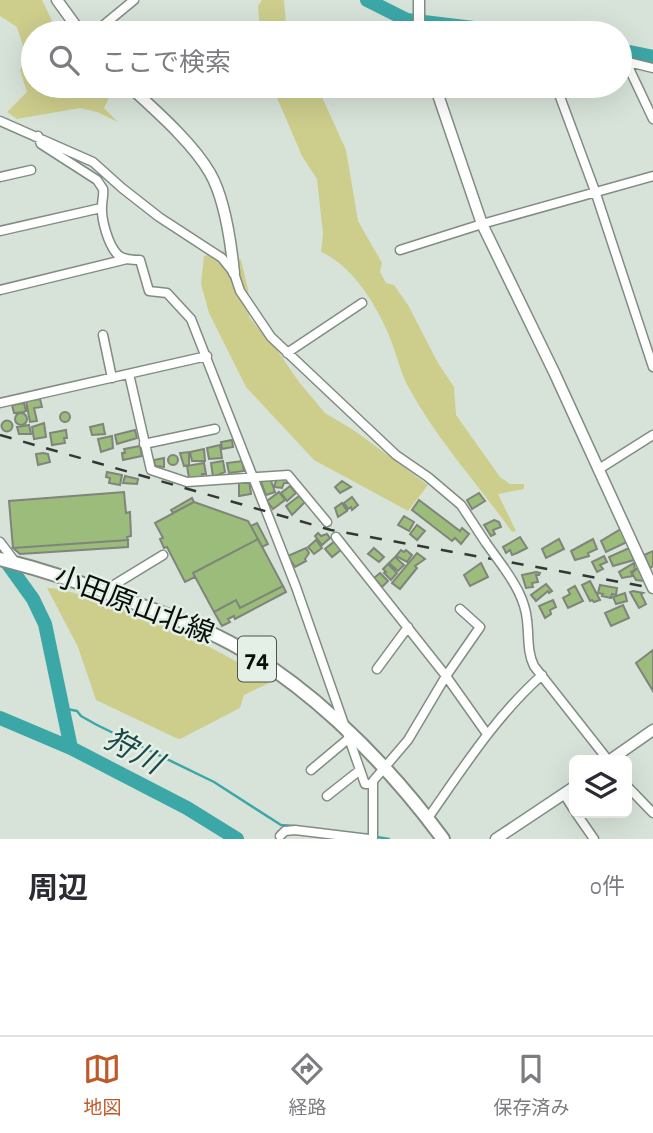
<!DOCTYPE html>
<html lang="ja">
<meta charset="utf-8">
<style>
:root{--surface:#fff;--page:#f2f2f3;--text:#2b2b33;--muted:#7c7c81;--line:#e1e1e2;--accent:#bf5a28}
body{margin:0;font-family:"Alegreya Sans","Noto Sans JP",sans-serif;background:var(--page);color:var(--text)}
.controls{position:absolute;right:21px;bottom:21px;display:grid;overflow:hidden;border-radius:10px;box-shadow:0 7px 28px #0002}
.controls button{width:63px;height:63px;display:grid;place-items:center;padding:0;border:0;border-bottom:2px solid var(--line);background:var(--surface);color:var(--text);font:35px sans-serif}
.list{margin:0;padding:0;list-style:none}
h2{display:flex;justify-content:space-between;align-items:center;height:91px;margin:0;padding:0 28px;font-size:30px}
h2 small{font-size:23px;font-weight:400;color:var(--muted)}
.icon{flex:none;width:38px;height:38px;fill:none;stroke:currentColor;stroke-width:2;stroke-linecap:round;stroke-linejoin:round}
.map{position:relative;flex:none;width:653px;height:839px;overflow:hidden}
.search{position:absolute;background:var(--surface);box-shadow:0 7px 28px #0002;left:21px;right:21px;top:21px;height:77px;display:flex;align-items:center;gap:18px;box-sizing:border-box;padding:0 24px;border-radius:38px;color:var(--muted);font-size:26px}
.sheet{height:196px;background:var(--surface)}
nav{display:flex;justify-content:space-around;align-items:center;box-sizing:border-box;height:98px;border-top:2px solid var(--line);background:var(--surface);font-size:19px;color:var(--muted)}
nav a{display:grid;justify-items:center;gap:4px}
nav .on{color:var(--accent)}
.map>svg:first-child{display:block}
.green{fill:#cdce8c}
.lines{fill:none;stroke-linecap:round;stroke-linejoin:round}
.stream{stroke:#3ca7a7;stroke-width:2.5}
.river{stroke:#3ca7a7;stroke-width:14}
.building{fill:#9bbc7b;stroke:#7f857a;stroke-width:2}
.minor-casing{stroke:#818c83;stroke-width:11}
.tertiary-casing{stroke:#818c83;stroke-width:13}
.primary-casing{stroke:#818c83;stroke-width:16}
.minor{stroke:#fff;stroke-width:8}
.tertiary{stroke:#fff;stroke-width:10}
.primary{stroke:#fff;stroke-width:12}
.rail{stroke:#323833;stroke-width:2.5;stroke-dasharray:12 12;stroke-linecap:butt}
.minor-bridge-casing{stroke:#818c83;stroke-width:11;stroke-linecap:butt}
.minor-bridge{stroke:#fff;stroke-width:8}
.labels{text-anchor:middle;dominant-baseline:central;stroke-width:5;stroke-linejoin:round;paint-order:stroke}
.shield{fill:#e4f0e6;stroke:#4b524d;stroke-width:2}
.shield-label{font-size:26px;font-weight:bold;fill:#0a0e0b}
.street-label{font-size:28px;fill:#0a0e0b;stroke:#e4f0e6}
.water-label{font-size:30px;font-style:italic;fill:#1a4949;stroke:#e4f0e6}
</style>
<div class="map">
<svg width="653" height="839" viewBox="0 0 653 839">
<rect width="100%" height="100%" fill="#d7e3d9"/>
<!-- green -->
<path class="green" d="M0,0h42l13,27 12,6h-34v53h74l5,6 -8,16 14,14 -21,-10 -17,-4 -63,11 -10,-7 20,-20 -7,-22 6,-14 -9,-29 -17,-11z
M262,0h22l3,33h-27l-2,-27z
M272,86h45l29,64 12,71 24,42 -2,9 6,11 8,2 14,20 30,58 16,24 2,28 44,62 10,7h14v5l-26,5 18,37 -4,1c-34,-48 -75,-92 -103,-144 -9,-15 -12,-34 -19,-50 -12,-31 -38,-73 -69,-86l2,-18 -6,-55 -15,-23z
M226,250l15,10 7,29 1,28 28,33 22,32 26,31 30,18 73,54 -20,26 -94,-51 -68,-73 -37,-74 -8,-29 3,-28z
M47,588c16,0 32,7 47,11 61,19 118,47 172,80l3,4 -25,12 -4,13 -60,31 -4,-1 -80,-38 -18,-53z"/>
<g class="lines">
<!-- stream -->
<path class="stream" d="M62,708l15,3 4,5 16,9 117,57 67,43 13,1
M377,837l12,2"/>
<!-- river -->
<path class="river" d="M367,0l40,20 109,13
M620,50l33,7
M0,553l33,46 12,25 26,124
M0,718l71,30 116,60 50,31"/>
</g>
<!-- building -->
<path class="building" d="M40,399l2,8 -8,1 3,13 -7,1 -4,-21z
M24,403l2,8 -2,1 -10,1 -2,-8z
M60 417a5 5 0 1 1 10 0a5 5 0 1 1-10 0Z
M15 419a6 6 0 1 1 12 0a6 6 0 1 1-12 0Z
M1.5 426a5.5 5.5 0 1 1 11 0a5.5 5.5 0 1 1-11 0Z
M44,423l2,14 -12,2 -2,-12z
M103,424l2,10 -13,1 -2,-8z
M29,425l2,9h-12l-2,-7z
M66,430l1,8h-3l1,5 -13,2 -2,-12z
M135,430l2,8 -20,6 -2,-9z
M112,436l1,12 -12,4 -3,-13z
M232,440l1,7 -11,2 -1,-7z
M220,445l2,13 -13,1 -2,-11z
M140,446l2,10 -19,4 -1,-7h3l-1,-4z
M204,449l1,12h-13l-2,-9z
M189,452v13l-5,1 -4,-13z
M43,453l5,1 2,8 -12,3 -2,-11z
M168 460a5 5 0 1 1 10 0a5 5 0 1 1-10 0Z
M164,458v9l-9,-1 -1,-6z
M223,461l2,11 -12,5 -2,-14z
M242,461l2,10 -15,2 -2,-10z
M204,463l2,11h-4l1,3 -14,1 -2,-12z
M107,472l15,3 -2,10 -11,-2 1,-5 -4,-1z
M125,476l13,3 -1,5 -14,-1z
M270,478l5,14 -9,3 -5,-13z
M277,478h10v5h-3l-2,5 -8,-1z
M249,480l2,14 -12,2v-15l7,2v-2z
M342,481l9,6 -11,6 -5,-6z
M290,486l6,7 -9,8 -6,-8z
M124,492l2,21 4,-1 1,24 -4,1 1,3 -115,8 -4,-47z
M279,492l6,8 -12,9 -6,-8z
M479,493l6,8 -13,8 -5,-9z
M299,496l6,6 -13,13 -6,-9z
M352,497l6,8 -6,5 -1,-3 -3,2 -4,-6z
M192,498l2,4 -21,11 -2,-3z
M419,500l41,31 2,-3 7,6 -8,10 -6,-6 -3,3 -40,-31z
M194,502l54,19 10,18 -65,34 2,4 -10,5 -18,-35 -3,1 -4,-9 3,-1 -8,-15z
M342,503l5,8 -9,6 -3,-9z
M404,516l10,6 -5,9 -11,-6z
M494,520l5,2 2,5 -8,3 2,4 -4,2 -7,-11z
M257,523l11,21 -6,3 -11,-21z
M417,525l8,6 -8,9 -7,-6z
M621,529l6,13 -21,10 -5,-11z
M318,533l3,3 6,-2 3,4 -8,7 -7,-9z
M520,537l7,11 -10,5 -5,2 -2,-5 -4,3 -3,-6z
M258,539l25,47 -43,22 -4,-8 -22,12 -21,-39z
M559,539l5,10 -18,9 -4,-9z
M593,539l4,10 -9,4 1,3 -14,4 -4,-9z
M128,540v7l-108,7 -7,-6z
M316,540l6,8 -8,6 -6,-7z
M335,541l7,8 -10,8 -7,-8z
M306,548l3,5 -4,6 1,2 -11,6 -7,-11z
M374,548l10,9 -5,5 -11,-8z
M629,548l5,12 -21,6 -4,-9z
M401,550l3,2 2,-2 6,5 -5,7 -11,-6z
M653,551v15l-3,2 -6,-13z
M417,553l8,6 -10,7 2,2 -17,21 -8,-6z
M604,556l3,6 -7,3 3,4 -6,3 -5,-10z
M395,557l9,8 -6,6 -9,-8z
M481,563l7,14 -18,9 -6,-11z
M634,563l1,7 -4,2 2,4 -11,2 -3,-6z
M388,564l9,9 -6,7 -7,-7 2,-1 -3,-3z
M639,567l6,14 -9,-1 -4,-7z
M536,572l4,1 -1,2h-3l2,7 -6,1 1,4 -7,1 -4,-13z
M380,573l8,8 -6,6 -8,-9z
M590,581l10,19 -6,2 -2,-2 -2,1 -8,-16z
M546,584l6,7 -3,2 -1,-2 -12,10 -5,-6z
M600,585l17,3 -1,7 -4,-1 -1,4 -9,-2 1,-2 -5,-1z
M283,586l3,6 -51,27 -1,-3 -6,3 2,3 -8,4 -8,-14 22,-12 4,8z
M575,586l8,15 -15,7 -5,-10 7,-4 -2,-4z
M633,591l10,2 -2,1 5,10 -7,4 -9,-16z
M625,593l2,8 -11,3 -3,-7z
M553,600l3,7 -6,3 1,4 -6,4 -6,-12z
M623,605l6,13 -18,8 -6,-13z
M653,650v41l-17,-28z"/>
<g class="lines">
<!-- minor casing -->
<g class="minor-casing">
<path id="minor" d="M94,33l40,-33
M620,60l33,8
M626,62l27,57
M556,86l39,105 58,176
M0,121l93,41 29,26 37,29 63,41 12,15 6,18 31,46 125,118 32,22 33,28 25,38
M38,136l3,8 56,36 6,9c1,6 -1,11 -1,17 -1,13 6,39 16,49 6,5 15,5 22,5l9,31 18,2 24,26 105,268 69,197h8
M0,177l31,-7
M0,231l101,-23
M400,250l82,-26 171,-48
M0,290l127,-31
M103,335l9,43
M287,353l75,-50
M129,374l22,96 36,12 101,-7 39,47
M0,403l207,-47
M144,444l71,-15
M599,469l54,-34
M336,537l110,139 41,58
M0,542l15,20
M504,568c11,16 21,32 23,52 2,16 0,32 7,46l74,94
M104,591l59,-36
M377,669l31,-42
M311,770l37,-31
M627,786l26,27
M564,794l10,16
M327,796l33,-26
M576,813l18,26
M428,818c35,-50 68,-102 114,-143
M280,836l5,-5 10,-1 74,9
M373,839v-58l35,-41 38,-64 34,-49 -20,-18"/>
</g>
<!-- tertiary casing -->
<g class="tertiary-casing">
<path id="tertiary" d="M57,0l24,33
M419,0v33
M129,86c26,24 64,57 81,87 15,26 21,70 24,100
M435,86l47,138 72,148 99,216
M610,760l43,-30
M496,839l78,-52"/>
</g>
<!-- primary casing -->
<g class="primary-casing">
<path id="primary" d="M0,559c44,11 89,26 132,43 24,9 50,18 74,29 92,41 178,128 237,208"/>
</g>
<!-- minor -->
<use href="#minor" class="minor"/>
<!-- tertiary -->
<use href="#tertiary" class="tertiary"/>
<!-- primary -->
<use href="#primary" class="primary"/>
<!-- rail -->
<path class="rail" d="M0,435l331,95 322,58"/>
<!-- minor-bridge casing -->
<g class="minor-bridge-casing">
<path id="minor-bridge" d="M486,543l18,25"/>
</g>
<!-- minor-bridge -->
<use href="#minor-bridge" class="minor-bridge"/>
</g>
<g class="labels">
<!-- shield labels -->
<rect class="shield" x="238" y="636.5" width="38" height="45" rx="5"/>
<g class="shield-label">
<text x="257" y="659">74</text>
</g>
<!-- street labels -->
<g class="street-label">
<text transform="translate(134 606) rotate(21)">小田原山北線</text>
</g>
<!-- water labels -->
<g class="water-label">
<text transform="translate(133 752) rotate(29)">狩川</text>
</g>
</g>
</svg>
<div class="controls">
<button><svg class="icon" aria-label="layers" viewBox="0 0 24 24"><path d="M12 4l9 5-9 5-9-5zM3 14l9 5 9-5"/></svg></button>
</div>
<div class="search"><svg class="icon" aria-label="search" viewBox="0 0 24 24"><circle cx="10" cy="10" r="6"/><path d="M15 15l6 6"/></svg>ここで検索</div>
</div>
<section class="sheet">
<h2>周辺<small>0件</small></h2>
<ul class="list">
</ul>
</section>
<nav>
<a class="on"><svg class="icon" aria-label="map" viewBox="0 0 24 24"><path d="M3 6l6-2 6 2 6-2v14l-6 2-6-2-6 2zM9 4v14M15 6v14"/></svg>地図</a>
<a><svg class="icon" aria-label="directions" viewBox="0 0 24 24"><path d="M12 3l9 9-9 9-9-9zM9 14v-3h6M13 9l2 2-2 2"/></svg>経路</a>
<a><svg class="icon" aria-label="saved" viewBox="0 0 24 24"><path d="M7 4h10v16l-5-4-5 4z"/></svg>保存済み</a>
</nav>
